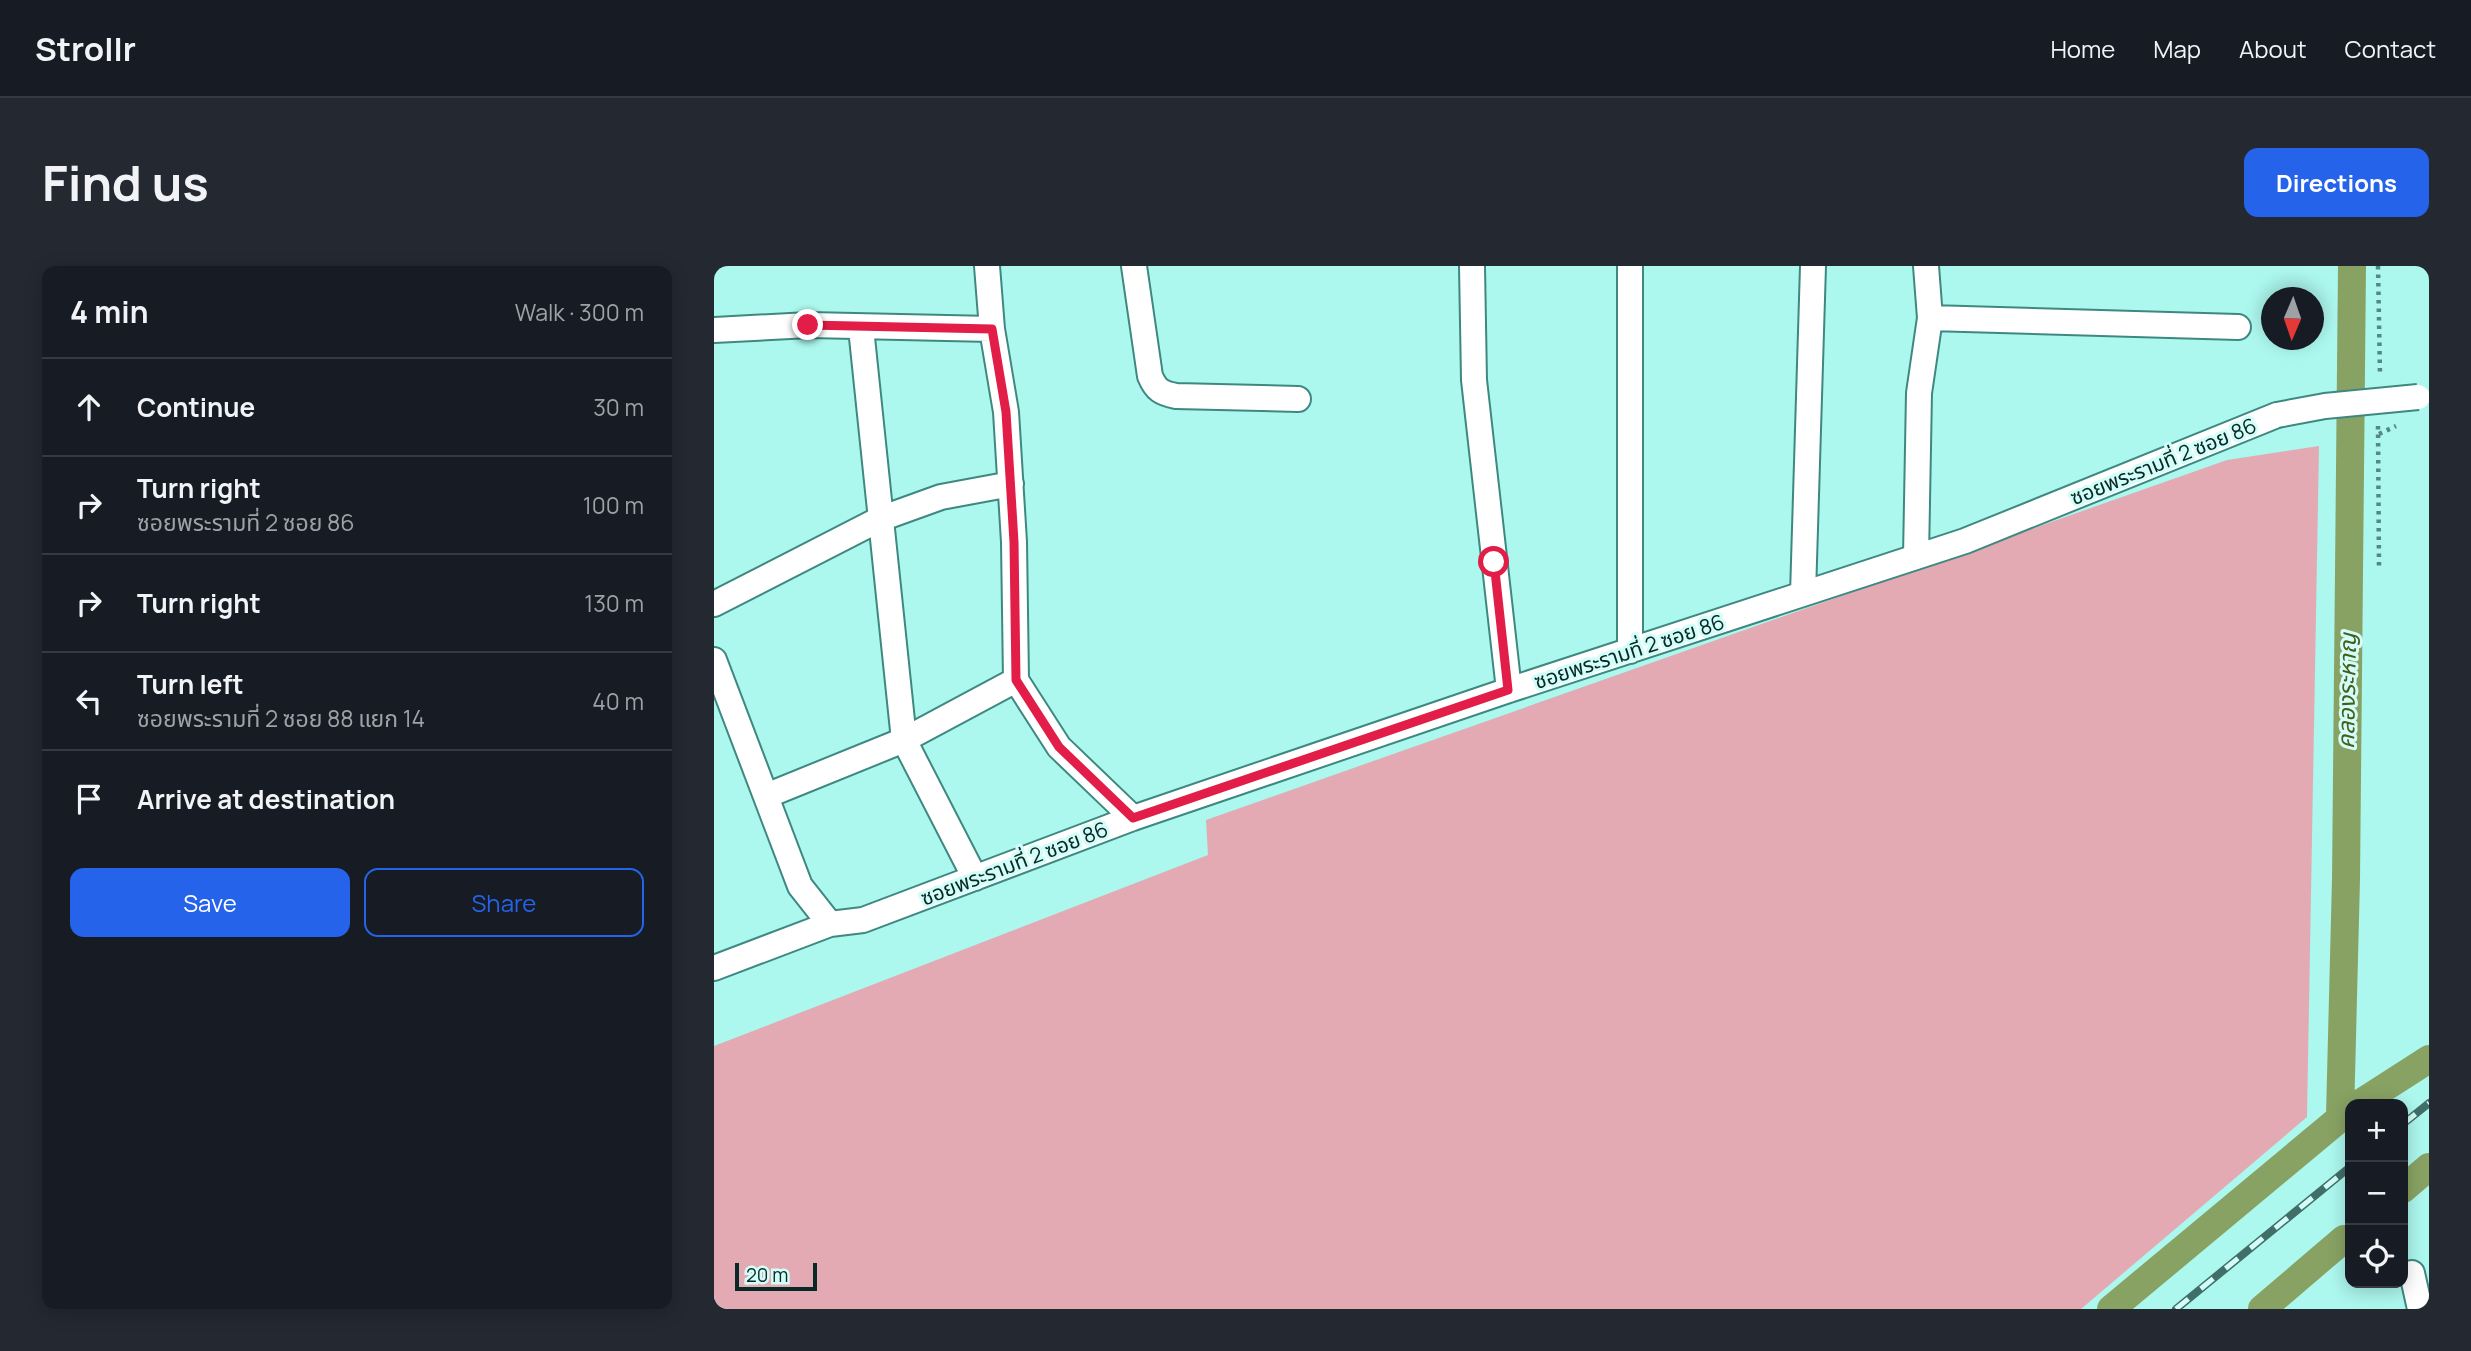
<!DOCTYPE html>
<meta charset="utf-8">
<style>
:root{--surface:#171b24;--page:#242831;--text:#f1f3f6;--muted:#9ea1a6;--line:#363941;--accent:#2563eb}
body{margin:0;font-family:Manrope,"Noto Sans Thai",sans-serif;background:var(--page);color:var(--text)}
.controls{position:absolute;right:21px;bottom:21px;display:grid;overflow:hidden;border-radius:14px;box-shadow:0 4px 18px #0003}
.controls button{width:63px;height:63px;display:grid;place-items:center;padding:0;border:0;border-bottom:2px solid var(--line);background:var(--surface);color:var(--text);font:35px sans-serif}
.compass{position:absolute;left:1547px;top:21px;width:63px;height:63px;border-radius:50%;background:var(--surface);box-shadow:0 4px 18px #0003;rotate:182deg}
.scale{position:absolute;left:21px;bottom:18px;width:82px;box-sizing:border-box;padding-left:7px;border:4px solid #092926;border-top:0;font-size:19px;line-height:24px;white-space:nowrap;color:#092926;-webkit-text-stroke:5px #d3fdf8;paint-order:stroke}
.stop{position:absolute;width:21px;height:21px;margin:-16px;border:5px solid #e11d48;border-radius:50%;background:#fff}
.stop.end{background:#e11d48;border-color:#fff;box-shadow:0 2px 7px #0008}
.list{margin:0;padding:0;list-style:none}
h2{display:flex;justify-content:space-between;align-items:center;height:91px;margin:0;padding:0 28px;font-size:30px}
h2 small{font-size:23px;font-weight:400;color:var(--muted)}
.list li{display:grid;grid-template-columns:46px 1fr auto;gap:21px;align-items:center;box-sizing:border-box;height:98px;padding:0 28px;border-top:2px solid var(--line)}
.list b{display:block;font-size:26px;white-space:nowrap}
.list p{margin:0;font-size:23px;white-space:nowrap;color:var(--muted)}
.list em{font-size:23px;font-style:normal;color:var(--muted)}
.actions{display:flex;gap:14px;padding:21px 28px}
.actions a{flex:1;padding:16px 0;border:2px solid var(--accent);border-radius:14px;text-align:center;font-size:24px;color:var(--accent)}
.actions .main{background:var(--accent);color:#fff}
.icon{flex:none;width:38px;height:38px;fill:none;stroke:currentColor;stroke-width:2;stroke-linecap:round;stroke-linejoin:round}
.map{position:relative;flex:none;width:1715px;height:1043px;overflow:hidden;border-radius:14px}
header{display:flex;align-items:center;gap:42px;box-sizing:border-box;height:98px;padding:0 35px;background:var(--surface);border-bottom:2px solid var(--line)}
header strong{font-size:33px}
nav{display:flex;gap:38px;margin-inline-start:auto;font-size:24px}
.intro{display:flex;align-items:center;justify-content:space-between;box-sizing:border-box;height:168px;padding:0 42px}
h1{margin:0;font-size:49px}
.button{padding:18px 32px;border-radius:14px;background:var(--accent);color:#fff;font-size:24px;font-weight:700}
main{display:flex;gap:42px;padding:0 42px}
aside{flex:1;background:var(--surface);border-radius:14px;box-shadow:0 4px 18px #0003}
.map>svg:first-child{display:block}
.green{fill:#e4aab4}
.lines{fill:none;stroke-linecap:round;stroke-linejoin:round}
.canal{stroke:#88a263;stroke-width:28}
.minor-casing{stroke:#3e8881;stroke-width:28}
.path{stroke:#548882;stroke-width:4.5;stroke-dasharray:3.5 5;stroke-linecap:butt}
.minor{stroke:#fff;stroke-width:24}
.rail-casing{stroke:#406e69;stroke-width:8}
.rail{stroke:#d3fdf8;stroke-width:5;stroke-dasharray:16;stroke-linecap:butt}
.minor-bridge-casing{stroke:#3e8881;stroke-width:28;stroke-linecap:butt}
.minor-bridge{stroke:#fff;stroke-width:24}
.route{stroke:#e11d48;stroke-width:9}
.labels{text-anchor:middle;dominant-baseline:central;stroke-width:6;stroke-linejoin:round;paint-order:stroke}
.street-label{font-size:21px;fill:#092926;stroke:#d3fdf8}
.water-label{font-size:23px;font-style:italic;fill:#465d1b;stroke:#d3fdf8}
</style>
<header>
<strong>Strollr</strong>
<nav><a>Home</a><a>Map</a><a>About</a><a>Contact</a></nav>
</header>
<div class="intro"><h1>Find us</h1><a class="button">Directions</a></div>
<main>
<aside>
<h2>4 min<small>Walk · 300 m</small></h2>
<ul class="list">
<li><svg class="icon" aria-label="ahead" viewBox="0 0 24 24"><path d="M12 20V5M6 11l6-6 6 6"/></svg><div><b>Continue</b></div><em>30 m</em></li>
<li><svg class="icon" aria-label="right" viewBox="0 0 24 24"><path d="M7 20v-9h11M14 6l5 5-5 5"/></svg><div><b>Turn right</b><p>ซอยพระรามที่ 2 ซอย 86</p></div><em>100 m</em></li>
<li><svg class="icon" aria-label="right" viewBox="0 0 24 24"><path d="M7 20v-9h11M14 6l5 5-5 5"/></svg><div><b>Turn right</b></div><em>130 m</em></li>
<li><svg class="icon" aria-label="left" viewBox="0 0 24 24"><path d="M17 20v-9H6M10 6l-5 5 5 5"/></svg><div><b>Turn left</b><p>ซอยพระรามที่ 2 ซอย 88 แยก 14</p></div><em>40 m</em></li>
<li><svg class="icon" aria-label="arrive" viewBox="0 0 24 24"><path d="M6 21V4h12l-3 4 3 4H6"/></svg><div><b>Arrive at destination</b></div></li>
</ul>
<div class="actions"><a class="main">Save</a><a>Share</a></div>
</aside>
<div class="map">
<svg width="1715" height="1043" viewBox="0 0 1715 1043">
<rect width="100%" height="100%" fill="#acf7ee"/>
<!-- green -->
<path class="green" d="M1605,180l-12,671 -226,192h-1367v-263l494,-191 -2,-35 1021,-360z"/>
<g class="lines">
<!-- canal -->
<path class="canal" d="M1645,838l70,-45
M1626,850l6,-237 6,-613
M1689,923l26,-22
M1397,1043l239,-199
M1548,1043l82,-70"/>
<!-- minor casing -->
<g class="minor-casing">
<path id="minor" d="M273,0l5,63 14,83 8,130 2,138 43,67 74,71
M420,0l16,110c6,14 11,17 26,20l122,3
M758,0l2,114 35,310
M1216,52l308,9
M147,62l43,412 71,138
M0,64l95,-5 183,4
M1202,291l3,-164 11,-75 -4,-52
M1089,328l10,-328
M0,338l166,-85 61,-22 70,-13
M916,385v-385
M0,394l86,226 30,38
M52,530l138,-56 112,-60
M0,702l116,-44 33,-4 270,-102 376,-128 456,-149 312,-126
M1698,1007l8,36"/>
</g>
<!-- path -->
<path class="path" d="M1664,0l2,109
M1664,160l1,142
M1665,168l17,-8"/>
<!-- minor -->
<use href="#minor" class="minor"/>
<!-- rail casing -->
<g class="rail-casing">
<path id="rail" d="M1689,858l26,-21
M1462,1043l174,-142"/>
</g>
<!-- rail -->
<use href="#rail" class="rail"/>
<!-- minor-bridge casing -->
<g class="minor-bridge-casing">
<path id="minor-bridge" d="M1563,149l48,-9 93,-9"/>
</g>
<!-- minor-bridge -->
<use href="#minor-bridge" class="minor-bridge"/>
</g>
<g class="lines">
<!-- route -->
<path class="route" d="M94,59l184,4 14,83 8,130 2,138 43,67 74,71 375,-128 -14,-128"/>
</g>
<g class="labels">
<!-- street labels -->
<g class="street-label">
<text transform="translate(1449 195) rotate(-22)">ซอยพระรามที่ 2 ซอย 86</text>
<text transform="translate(915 385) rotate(-18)">ซอยพระรามที่ 2 ซอย 86</text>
<text transform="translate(300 597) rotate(-21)">ซอยพระรามที่ 2 ซอย 86</text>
</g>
<!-- water labels -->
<g class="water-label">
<text transform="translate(1632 425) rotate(-89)">คลองระหาญ</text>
</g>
</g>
</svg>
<div class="controls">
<button>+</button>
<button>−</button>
<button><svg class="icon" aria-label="locate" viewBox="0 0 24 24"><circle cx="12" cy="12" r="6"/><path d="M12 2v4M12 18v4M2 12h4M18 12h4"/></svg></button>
</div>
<svg class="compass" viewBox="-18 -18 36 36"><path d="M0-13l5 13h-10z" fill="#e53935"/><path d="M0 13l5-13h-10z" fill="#9ea1a6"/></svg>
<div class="scale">20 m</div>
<div class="stop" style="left:780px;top:296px"></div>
<div class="stop end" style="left:94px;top:59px"></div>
</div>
</main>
